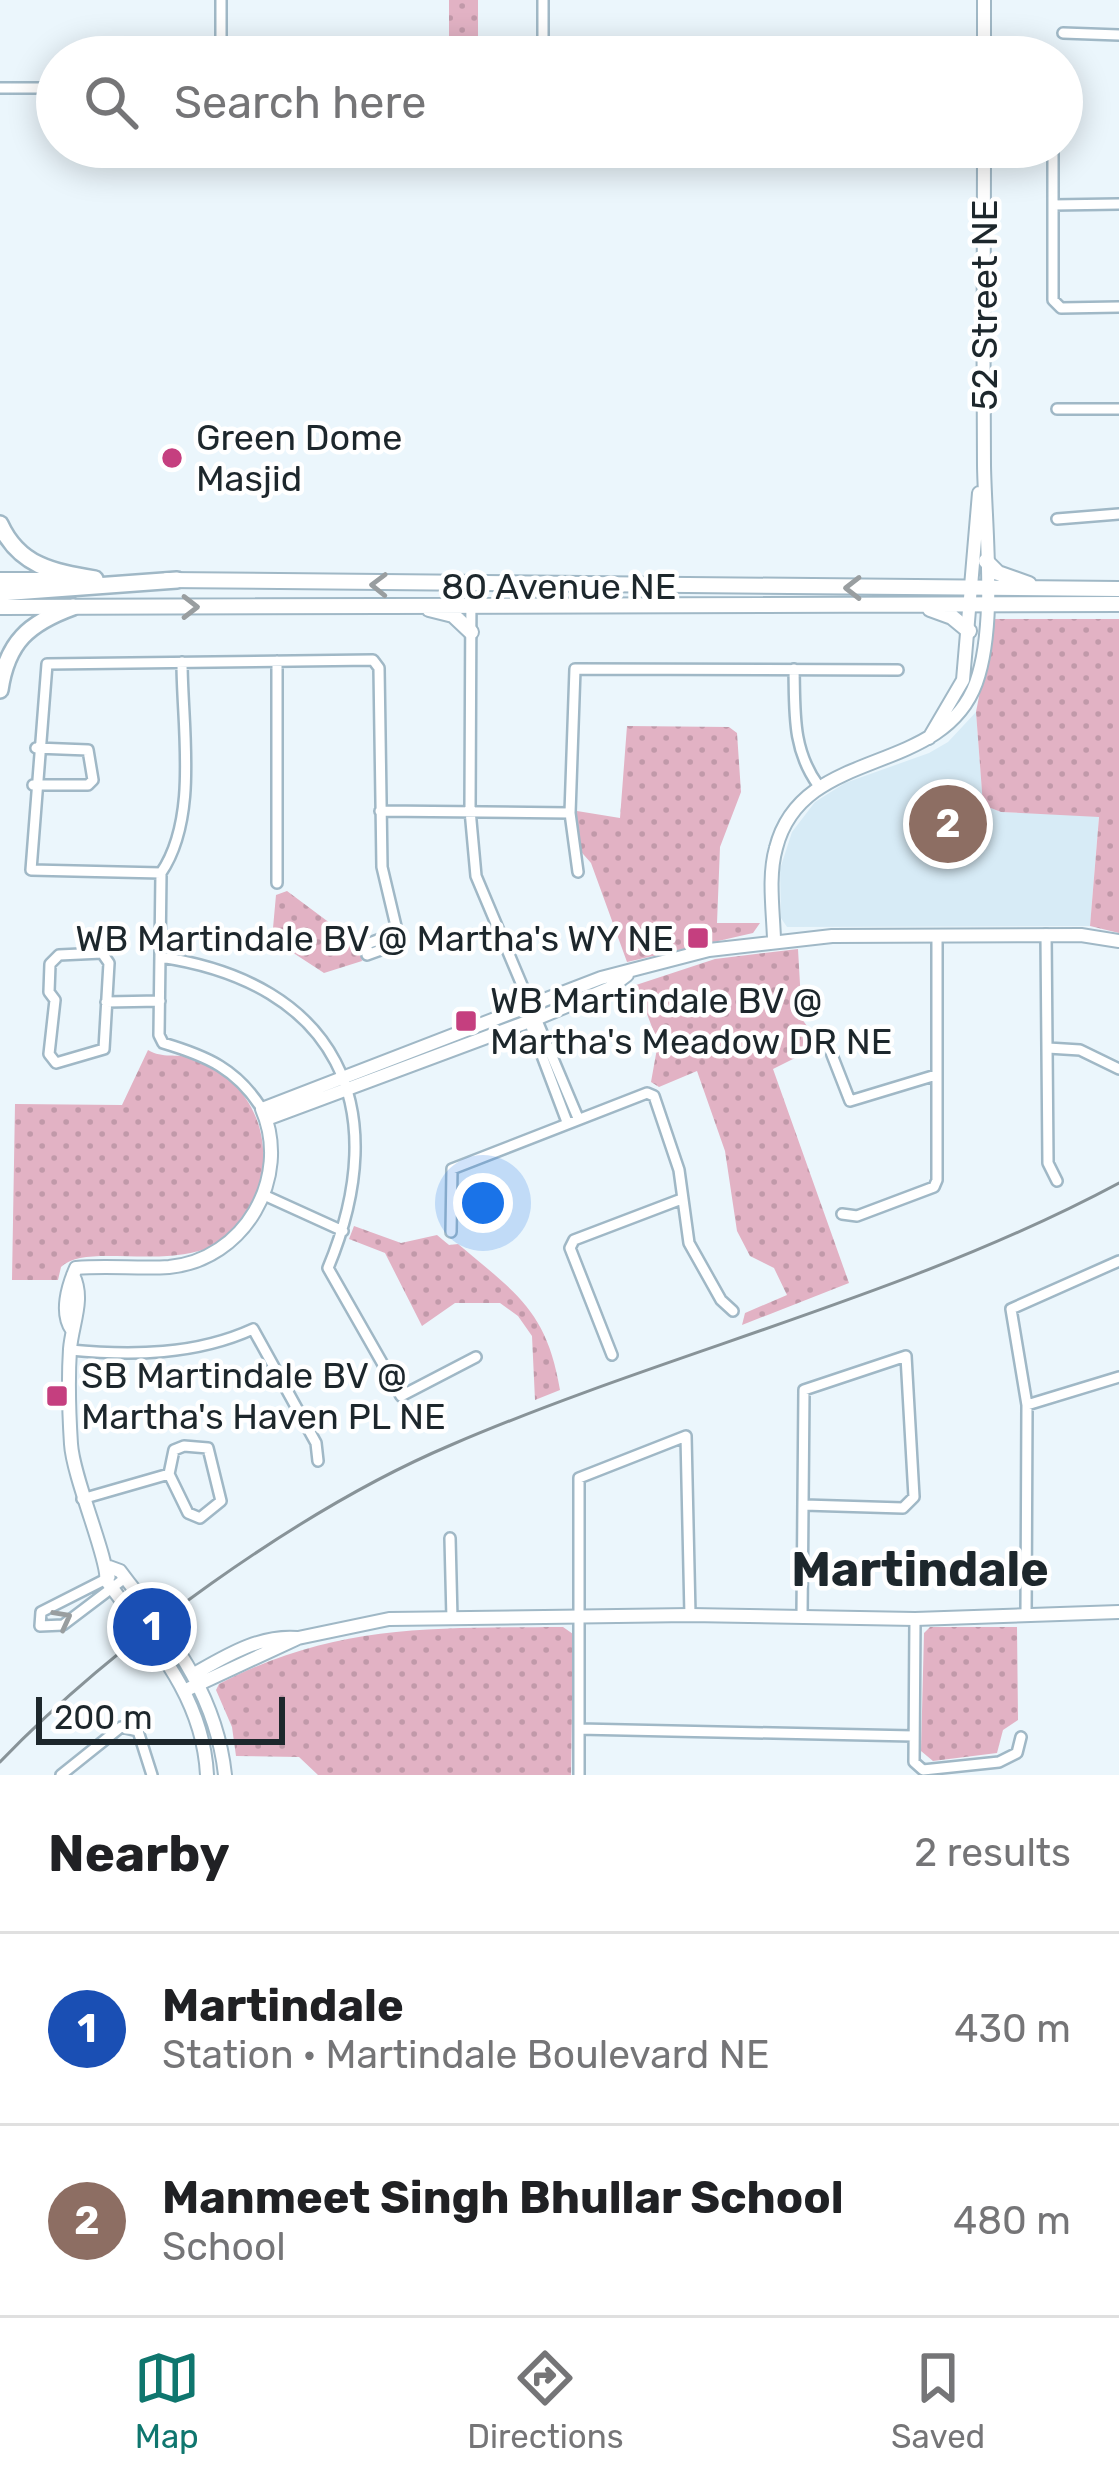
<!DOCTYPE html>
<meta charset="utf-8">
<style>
:root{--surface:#fff;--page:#f2f2f2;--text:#202124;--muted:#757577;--line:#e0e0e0;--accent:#0f766e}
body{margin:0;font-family:Rubik,sans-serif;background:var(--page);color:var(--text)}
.scale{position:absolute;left:36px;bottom:30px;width:249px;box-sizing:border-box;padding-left:12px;border:6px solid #1d272c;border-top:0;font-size:33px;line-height:42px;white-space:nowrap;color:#1d272c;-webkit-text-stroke:9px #fff;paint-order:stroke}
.you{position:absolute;left:483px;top:1203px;width:42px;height:42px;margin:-30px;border:9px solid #fff;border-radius:50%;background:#1a73e8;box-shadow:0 0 0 18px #1a73e833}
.badge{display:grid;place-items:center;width:78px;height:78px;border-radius:50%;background:var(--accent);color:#fff;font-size:39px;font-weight:700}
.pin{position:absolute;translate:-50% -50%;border:6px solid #fff;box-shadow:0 3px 12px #0006}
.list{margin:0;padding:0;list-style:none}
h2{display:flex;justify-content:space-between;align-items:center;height:156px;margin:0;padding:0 48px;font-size:51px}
h2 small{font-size:39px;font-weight:400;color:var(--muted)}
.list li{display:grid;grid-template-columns:78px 1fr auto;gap:36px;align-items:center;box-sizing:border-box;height:192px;padding:0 48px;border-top:3px solid var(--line)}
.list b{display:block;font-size:45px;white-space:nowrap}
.list p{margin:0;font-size:39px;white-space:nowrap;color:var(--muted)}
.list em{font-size:39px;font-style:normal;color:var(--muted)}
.icon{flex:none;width:66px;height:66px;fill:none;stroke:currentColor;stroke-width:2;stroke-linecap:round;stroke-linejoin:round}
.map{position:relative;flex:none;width:1119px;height:1775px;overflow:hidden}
.search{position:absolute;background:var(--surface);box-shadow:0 6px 30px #0003;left:36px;right:36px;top:36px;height:132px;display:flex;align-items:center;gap:30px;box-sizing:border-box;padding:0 42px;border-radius:66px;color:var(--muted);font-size:45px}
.sheet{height:540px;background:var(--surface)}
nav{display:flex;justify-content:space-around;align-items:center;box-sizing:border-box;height:168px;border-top:3px solid var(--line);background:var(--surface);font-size:33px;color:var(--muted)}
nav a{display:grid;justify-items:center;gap:6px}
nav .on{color:var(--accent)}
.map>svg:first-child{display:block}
.built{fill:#d7ebf6}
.park{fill:url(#park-dots)}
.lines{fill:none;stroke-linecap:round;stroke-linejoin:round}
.minor-casing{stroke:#a0b8c6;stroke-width:14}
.tertiary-casing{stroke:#a0b8c6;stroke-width:16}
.secondary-casing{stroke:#a0b8c6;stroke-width:18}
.primary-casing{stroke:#a0b8c6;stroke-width:20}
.minor{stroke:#fff;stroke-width:9}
.tertiary{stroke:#fff;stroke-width:12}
.secondary{stroke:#fff;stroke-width:14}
.primary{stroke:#fff;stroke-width:15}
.tram{stroke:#889398;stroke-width:3}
.oneway{stroke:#999ea0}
.poi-dot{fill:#c53f7f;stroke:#fff;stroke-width:4.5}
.labels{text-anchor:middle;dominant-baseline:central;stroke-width:9;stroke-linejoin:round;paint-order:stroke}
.street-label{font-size:36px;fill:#1d272c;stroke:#fff}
.poi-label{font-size:36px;fill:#1d272c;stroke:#fff;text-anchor:start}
.district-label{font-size:48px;font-weight:bold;fill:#1d272c;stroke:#fff}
</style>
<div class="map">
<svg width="1119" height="1775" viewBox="0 0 1119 1775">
<defs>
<pattern id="park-dots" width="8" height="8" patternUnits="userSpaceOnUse" patternTransform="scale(3)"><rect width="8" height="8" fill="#e2b2c4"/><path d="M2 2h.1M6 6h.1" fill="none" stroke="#c199a9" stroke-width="1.8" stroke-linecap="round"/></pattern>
</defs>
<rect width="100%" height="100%" fill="#ebf6fc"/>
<!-- built -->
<path class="built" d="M976,712l7,93 18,7 98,4 -9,110 -303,1 -6,-9 -1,-49 12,-37 23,-30 30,-19 84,-30 19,-11z"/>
<!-- park -->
<path class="park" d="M449,0h29v57h-29z
M994,619h125v314l-29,-7 9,-109 -98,-5 -18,-7 -7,-93z
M627,726l102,1 8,6 4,59 -21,55 -3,76h43l-7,10 -126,29 -36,-99 -15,-17 1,-35 43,7z
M287,891l71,53 4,17 -38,12 -52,-34 4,-44z
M798,949l4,70 19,27 -4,9h-16l-28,14 76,214 -107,42 3,-12 42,-18 -13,-27 -24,-12 -13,-25 -12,-80 -28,-80 -38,16 -8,-5 7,-39 -22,-58 79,-26z
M148,1050c15,9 28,3 44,8 49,17 78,63 70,115 -20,131 -167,59 -201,94l-3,13h-46l3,-176 107,1z
M354,1226l47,17 36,-8 12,10 9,-1c58,49 89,67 102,146l-25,10 -3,-64 -14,-20 -18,-13h-45l-33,23 -37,-73 -36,-14z
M563,1627l10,7 -2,141h-253l-19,-18 -63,-1 -4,-29 -16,-37 3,-6c117,-61 217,-56 344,-57z
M930,1627h87l1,93 -15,10 -6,23 -64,8 -12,-10 3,-118z"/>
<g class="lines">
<!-- minor casing -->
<g class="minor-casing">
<path id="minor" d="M221,0v57
M1063,33l56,2
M543,57v-57
M0,88h57
M1053,147v58
M1119,204l-66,1v95l8,8 58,-1
M1057,409h62
M1057,519l62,-5
M471,586l-1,224 6,66 102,242
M277,661v222
M182,662c0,65 17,155 -21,211l-2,162 4,8c44,13 74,26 99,66
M794,669c1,43 -2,80 24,116
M33,785h55l5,-5 -5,-30 -52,-2
M380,811l190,2
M578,872l-8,-59 5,-144 323,1
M161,873l-130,-3 16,-206 326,-4 6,8 3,199 18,76 -33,12v-11l29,-11
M1046,934l2,229 9,18
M102,953l7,10 -5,86 -48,14 -7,-9 6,-54 -6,-8 1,-28 9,-9z
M160,957c177,26 235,150 168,311l73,128 75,-39
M106,1002l54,-1
M527,1016l40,106
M1048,1048l32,2 39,19
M832,1055l18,46 86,-26
M266,1196l77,35
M842,1214l15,2 77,-29 3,-7v-244
M451,1232l1,-63 195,-76 7,3 25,74 10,73 32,57 12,11
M70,1350c62,6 126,5 183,-21l63,114 2,18
M612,1355l-42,-107 4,-8 105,-40
M1027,1405l92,-28
M184,1446l24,2 13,53 -21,17 -12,-5 -19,-39 5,-24z
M82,1499l87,-25
M450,1538l2,81
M110,1577l-69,35 -1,14 23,-1 62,-47
M802,1616l2,-226 102,-34 8,141 -11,11 -99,-3
M1026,1616l1,-211 -16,-96 108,-48
M915,1619l-1,143 9,8 76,-8 18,-9 4,-16
M579,1729l334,7
M61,1775l60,-48 17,4 14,44
M579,1775v-297l107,-42 4,179"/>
</g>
<!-- tertiary casing -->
<g class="tertiary-casing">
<path id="tertiary" d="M984,57v-57
M929,738l34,-58 16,-187
M774,939c-1,-30 -6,-63 2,-91 26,-103 165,-70 200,-165 21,-58 9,-155 8,-218 -1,-106 0,-212 0,-318
M267,1119l271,-101 72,-30 17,-13
M73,1275c12,24 -1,49 -3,74 -2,31 -1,64 1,95 2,34 39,119 35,136 45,61 97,115 101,195
M72,1330c-12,-17 -4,-44 4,-62 31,-3 62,1 93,-1 75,-7 123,-89 93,-158l339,-131 108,-28 123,-14 249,-1 38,6
M109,1567l11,4c49,65 96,120 105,204
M194,1674c32,-18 65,-39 103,-36
M186,1690l112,-52 91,-19 301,-4 225,4 204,-7"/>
</g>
<!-- secondary casing -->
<g class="secondary-casing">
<path id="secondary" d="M986,561l12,12 31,11
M0,580h79
M167,580l952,9
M0,607l1119,-3
M429,609l24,6 18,17
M930,609l22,8 17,14"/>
</g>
<!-- primary casing -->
<g class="primary-casing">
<path id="primary" d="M0,524c19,42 53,48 95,55
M0,593l177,-13
M0,690c7,-48 29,-67 73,-83"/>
</g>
<!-- minor -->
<use href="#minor" class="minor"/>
<!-- tertiary -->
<use href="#tertiary" class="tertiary"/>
<!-- secondary -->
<use href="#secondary" class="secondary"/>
<!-- primary -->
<use href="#primary" class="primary"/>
<!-- tram -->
<path class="tram" d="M0,1762c112,-117 302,-254 451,-317 219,-94 457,-149 668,-262"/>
</g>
<!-- one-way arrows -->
<defs><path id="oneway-chevron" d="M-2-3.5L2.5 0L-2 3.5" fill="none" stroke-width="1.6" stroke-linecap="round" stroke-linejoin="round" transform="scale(3)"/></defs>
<g class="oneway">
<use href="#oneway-chevron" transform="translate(379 585) rotate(-179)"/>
<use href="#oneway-chevron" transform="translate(853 588) rotate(-180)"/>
<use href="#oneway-chevron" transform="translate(190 607)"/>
<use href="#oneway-chevron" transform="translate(63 1619) rotate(-28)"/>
</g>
<!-- markers -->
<g class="poi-dot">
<circle cx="172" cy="458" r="12"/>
<rect x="686" y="926" width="24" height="24" rx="6"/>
<rect x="454" y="1009" width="24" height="24" rx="6"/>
<rect x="45" y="1384" width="24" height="24" rx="6"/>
</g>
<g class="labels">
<!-- street labels -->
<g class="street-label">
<text transform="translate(984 305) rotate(-90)">52 Street NE</text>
<text x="559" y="586">80 Avenue NE</text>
</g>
<!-- poi labels -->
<g class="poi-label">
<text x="196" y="437">Green Dome<tspan x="196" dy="41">Masjid</tspan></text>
<text x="674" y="938" text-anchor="end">WB Martindale BV @ Martha's WY NE</text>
<text x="490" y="1000">WB Martindale BV @<tspan x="490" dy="41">Martha's Meadow DR NE</tspan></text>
<text x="81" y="1375">SB Martindale BV @<tspan x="81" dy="41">Martha's Haven PL NE</tspan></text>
</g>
<!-- district labels -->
<g class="district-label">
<text x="920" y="1569">Martindale</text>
</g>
</g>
</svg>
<div class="scale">200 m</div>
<div class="you"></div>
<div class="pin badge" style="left:152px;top:1627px;background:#1a4fb4">1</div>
<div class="pin badge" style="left:948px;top:824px;background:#8d6e63">2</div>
<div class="search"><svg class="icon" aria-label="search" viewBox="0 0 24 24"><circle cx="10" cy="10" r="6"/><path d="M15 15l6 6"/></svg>Search here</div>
</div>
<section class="sheet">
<h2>Nearby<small>2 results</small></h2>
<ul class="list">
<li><span class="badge" style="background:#1a4fb4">1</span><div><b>Martindale</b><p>Station · Martindale Boulevard NE</p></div><em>430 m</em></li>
<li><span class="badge" style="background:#8d6e63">2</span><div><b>Manmeet Singh Bhullar School</b><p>School</p></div><em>480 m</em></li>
</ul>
</section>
<nav>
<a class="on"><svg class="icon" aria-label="map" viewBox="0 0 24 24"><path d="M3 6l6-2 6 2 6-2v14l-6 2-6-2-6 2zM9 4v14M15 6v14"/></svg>Map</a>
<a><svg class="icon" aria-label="directions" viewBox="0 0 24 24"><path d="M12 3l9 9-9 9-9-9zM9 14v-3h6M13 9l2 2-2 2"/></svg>Directions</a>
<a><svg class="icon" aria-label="saved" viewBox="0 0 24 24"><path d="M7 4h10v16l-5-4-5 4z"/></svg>Saved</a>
</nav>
